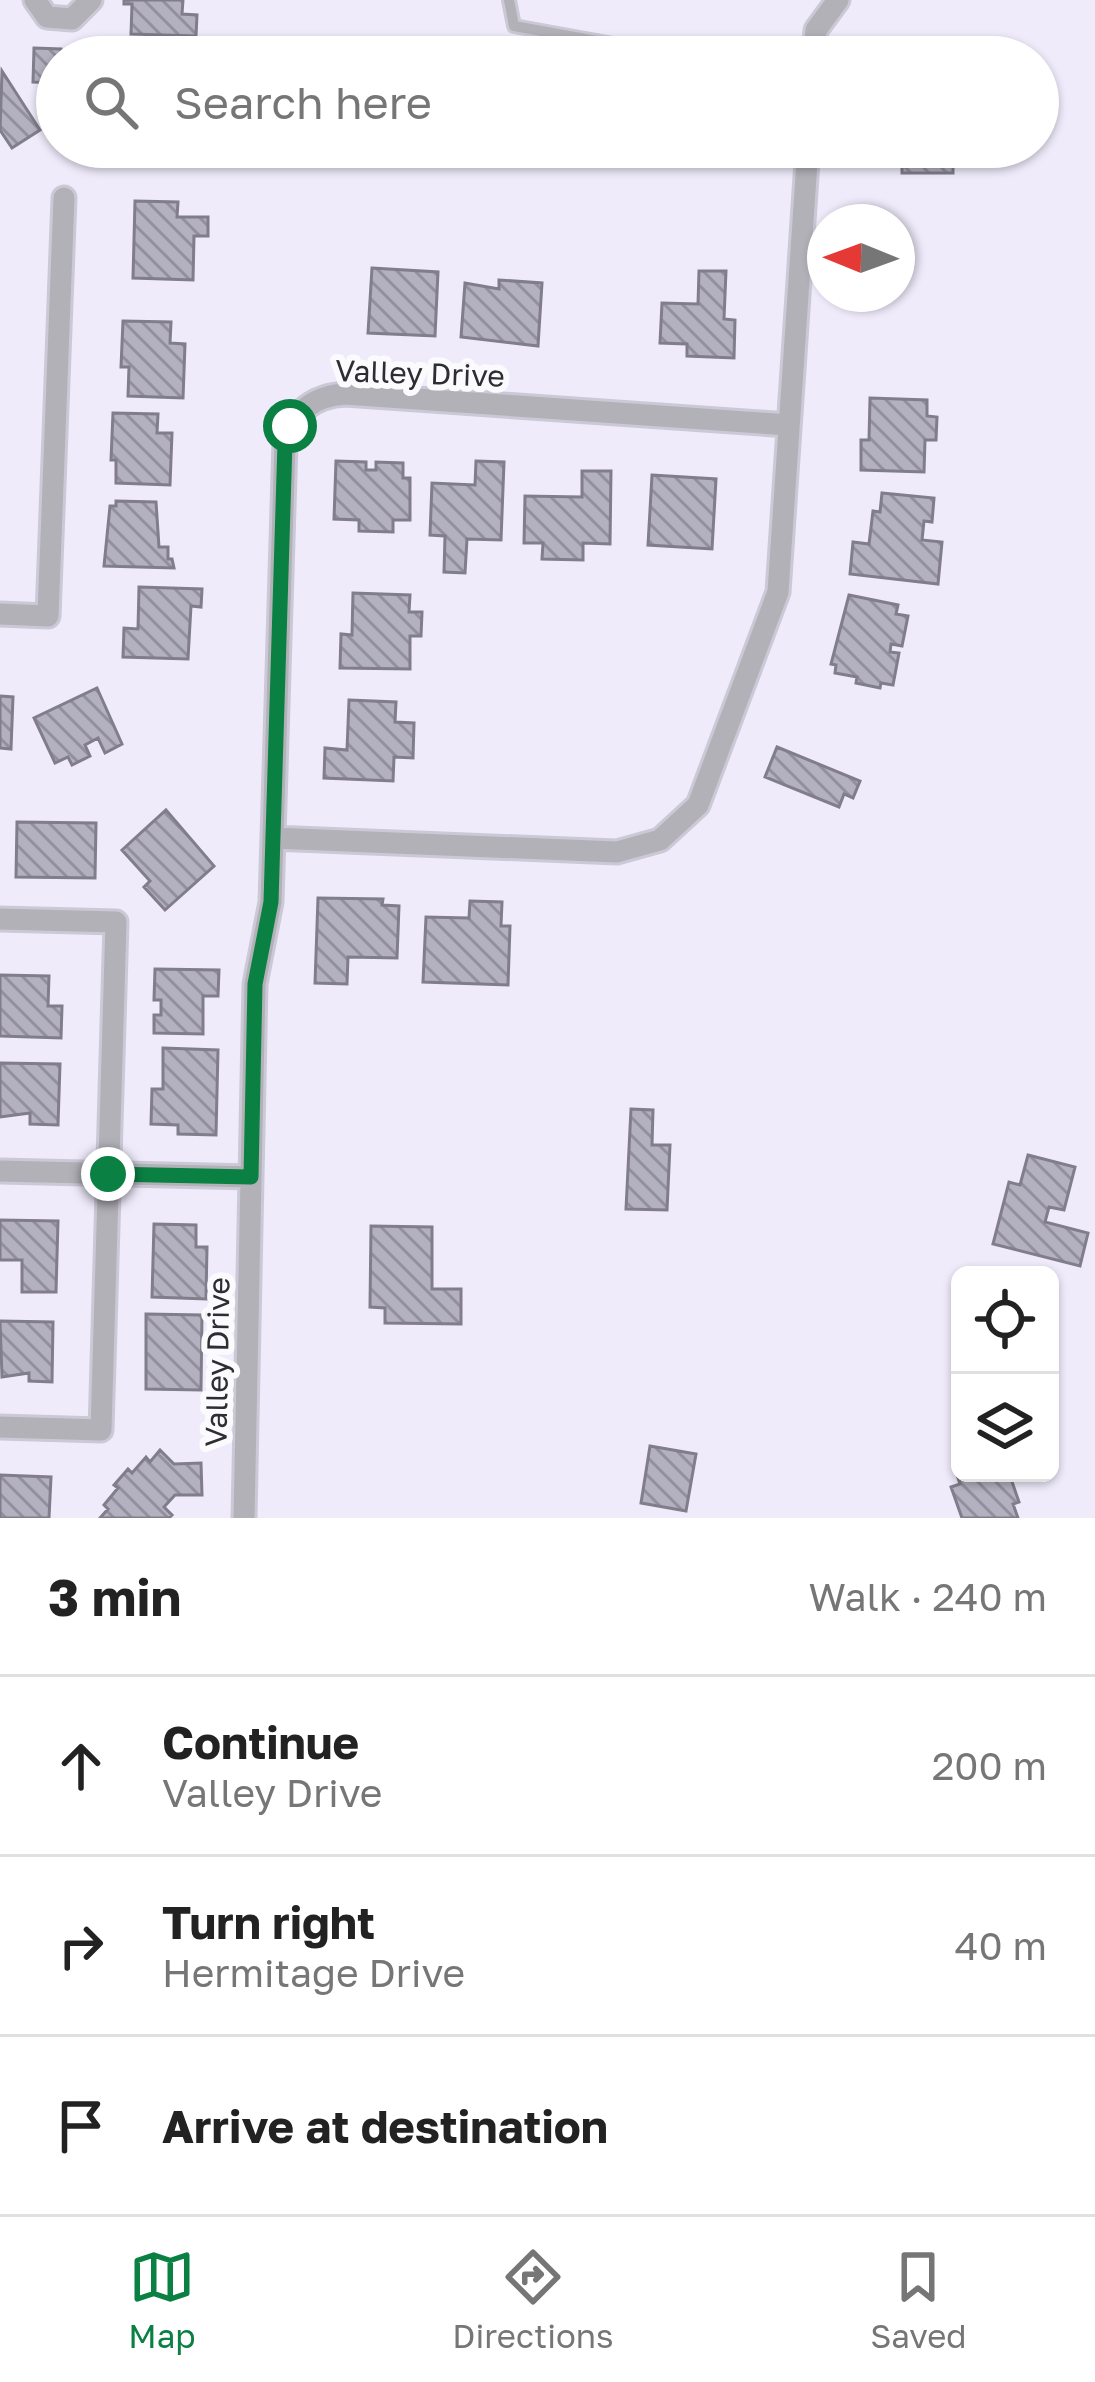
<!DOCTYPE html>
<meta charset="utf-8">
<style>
:root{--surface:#fff;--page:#f6f6f6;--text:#222;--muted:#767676;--line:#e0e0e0;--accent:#0b8043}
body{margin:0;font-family:"Golos Text",sans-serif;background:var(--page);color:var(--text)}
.controls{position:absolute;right:36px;bottom:36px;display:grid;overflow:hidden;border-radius:18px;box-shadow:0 3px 9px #0004}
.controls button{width:108px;height:108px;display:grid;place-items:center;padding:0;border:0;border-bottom:3px solid var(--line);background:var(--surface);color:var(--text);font:60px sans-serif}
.compass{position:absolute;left:807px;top:204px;width:108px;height:108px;border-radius:50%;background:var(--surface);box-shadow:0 3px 9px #0004;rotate:271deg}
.stop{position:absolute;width:36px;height:36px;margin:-27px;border:9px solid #0b8043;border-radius:50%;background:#fff}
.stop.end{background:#0b8043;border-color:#fff;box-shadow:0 3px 12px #0008}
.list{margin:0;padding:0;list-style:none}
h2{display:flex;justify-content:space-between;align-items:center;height:156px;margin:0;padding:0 48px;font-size:51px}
h2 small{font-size:39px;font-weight:400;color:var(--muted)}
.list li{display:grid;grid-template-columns:78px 1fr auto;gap:36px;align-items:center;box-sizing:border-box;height:180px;padding:0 48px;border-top:3px solid var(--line)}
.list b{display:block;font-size:45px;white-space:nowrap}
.list p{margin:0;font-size:39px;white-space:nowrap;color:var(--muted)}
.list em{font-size:39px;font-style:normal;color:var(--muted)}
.icon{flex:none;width:66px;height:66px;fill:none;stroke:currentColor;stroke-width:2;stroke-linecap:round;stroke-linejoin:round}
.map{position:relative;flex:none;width:1095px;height:1518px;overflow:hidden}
.search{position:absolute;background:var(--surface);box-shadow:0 3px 9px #0004;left:36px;right:36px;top:36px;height:132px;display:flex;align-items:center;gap:30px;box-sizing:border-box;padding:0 42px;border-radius:66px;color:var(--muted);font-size:45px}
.sheet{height:696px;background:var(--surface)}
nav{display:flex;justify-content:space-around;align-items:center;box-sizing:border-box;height:168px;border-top:3px solid var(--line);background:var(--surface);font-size:33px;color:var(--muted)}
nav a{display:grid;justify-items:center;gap:6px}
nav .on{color:var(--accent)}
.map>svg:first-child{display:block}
.building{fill:url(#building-back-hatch);stroke:#817d8b;stroke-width:3}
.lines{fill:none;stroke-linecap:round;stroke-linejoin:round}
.lane-casing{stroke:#ccc9d7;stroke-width:16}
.street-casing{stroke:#ccc9d7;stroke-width:27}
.lane{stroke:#b2b1b8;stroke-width:10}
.street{stroke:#b2b1b8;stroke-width:21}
.route{stroke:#0b8043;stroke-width:15}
.labels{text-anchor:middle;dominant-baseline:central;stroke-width:12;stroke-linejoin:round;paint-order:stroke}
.street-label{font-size:30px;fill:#2e2d32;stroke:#fbfbfe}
</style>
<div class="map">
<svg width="1095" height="1518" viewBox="0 0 1095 1518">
<defs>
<pattern id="building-back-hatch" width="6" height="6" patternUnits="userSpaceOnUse" patternTransform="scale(3)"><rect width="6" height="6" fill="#b3b0bf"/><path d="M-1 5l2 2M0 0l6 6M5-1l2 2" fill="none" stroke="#92909c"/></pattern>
</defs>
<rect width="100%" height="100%" fill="#efebfb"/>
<!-- building -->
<path class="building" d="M124,0h59l-1,14 15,1 -1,21 -65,-2 1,-30h-8z
M34,48l27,1v8h-4v26l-24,-1z
M2,71l38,59 -28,18 -12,-18z
M892,147h61v26h-51v-19h-10z
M135,201l43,1 -1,15h31v19h-14l-1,44 -60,-2z
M372,268l66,4 -3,64 -67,-3z
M699,271h27l-2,48 11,1 -1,38 -47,-2v-12l-27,-1 2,-40 36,1z
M499,280l43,3 -4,63 -77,-9 4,-54 34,6z
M123,321l48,1 -1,21 15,1 -2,54 -55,-2 1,-29h-8z
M870,398l57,2v16l10,1 -1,23h-11l-1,32 -63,-2v-30h8z
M113,413l45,1 -1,19h15l-2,52 -54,-2v-23h-5z
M336,461l30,1v8h10v-8l27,1v15h7v42h-17v12l-34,-1v-11l-25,-1z
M476,461l28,1 -3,78 -34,-1 -2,34 -21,-1 1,-36 -15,-1 2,-52 43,2z
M582,471h29l-1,73 -27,-1v17l-41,-1 1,-16h-19l1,-47 57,1z
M652,475l64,4 -4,70 -64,-4z
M882,493l52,5 -2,24 -8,-1 -2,19 20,2 -4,42 -88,-10 3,-32 16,2 4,-33 7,1z
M116,501l40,1 3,45h9v12h4l2,9 -70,-2 6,-60h6z
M139,587l63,2 -1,18 -10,-1 -3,53 -65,-2 1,-29 14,1z
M353,593l57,2 -1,17h13l-1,24h-11v33l-70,-1 1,-34 11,1z
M849,595l49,10 -2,9 12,2 -6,30 -11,-2 -1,8 9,1 -6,32 -12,-2 -1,5 -24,-5 1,-6 -22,-4 1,-8 -5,-1z
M97,688l25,56 -17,9 -7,-15 -13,7 5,11 -18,9 -4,-8 -13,6 -21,-45z
M0,696l13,1 -2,52 -11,-1z
M349,700l47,2 -1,20 19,1 -1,35 -19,-1 -1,24 -69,-3 1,-30 22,2z
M777,747l83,34 -7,17 -9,-4 -5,13 -74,-30z
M166,810l48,56 -49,44 -21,-23 6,-6 -28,-31z
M17,822l79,1 -1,55 -79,-1z
M318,898l65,1 -1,6 17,1 -2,52 -49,-1 -1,27 -32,-1z
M470,901l32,1 -1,24h9l-2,59 -85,-3 3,-65 43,1z
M155,969l64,1 -1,26h-15v38l-49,-1v-18h7v-15h-7z
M0,975l49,1 -1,30h14l-1,32 -61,-2z
M163,1048l55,2 -2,85 -38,-1v-9l-27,-1 1,-35h11z
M0,1063l60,1 -2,61 -28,-1v-11l-30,4z
M631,1109l22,1 -1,35h18l-3,65 -41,-1z
M1028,1155l47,12 -11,43 -15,-3 -4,15 43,11 -8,33 -87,-22 16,-62 11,3z
M0,1220l58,1 -2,71h-34v-32h-22z
M154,1224l42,1v22h11l-1,52 -54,-2z
M371,1226l61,1v62h29v35l-76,-1v-15l-15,-1z
M146,1314l56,1 -1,75 -55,-1z
M0,1321l53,1 -1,60 -23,-1v-8l-27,4z
M650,1446l46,8 -10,57 -45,-8z
M160,1450l14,14 27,-1 1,32h-27l-11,12 8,8 -3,3h-69l8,-9 -4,-4 14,-17 -4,-3 14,-16 4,4 14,-16 4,5z
M956,1472l53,1 10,29 -6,2 5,14h-56l-11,-31 9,-3z
M0,1475l51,2 -2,41h-49z"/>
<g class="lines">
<!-- lane casing -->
<g class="lane-casing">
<path id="lane" d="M509,0l5,26 160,29"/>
</g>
<!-- street casing -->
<g class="street-casing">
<path id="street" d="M35,0l12,17 25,2 19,-19
M814,57l2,-27 22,-30
M0,614l48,2 16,-418
M273,838l344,14 43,-12 38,-35 80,-213 30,-445
M0,919l116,3 -15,508 -101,-3
M0,1171l251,6
M244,1518l11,-534 16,-82 14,-460c9,-30 28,-46 60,-48l444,31"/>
</g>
<!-- lane -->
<use href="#lane" class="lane"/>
<!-- street -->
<use href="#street" class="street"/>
</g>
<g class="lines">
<!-- route -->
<path class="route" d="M108,1174l143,3 4,-193 16,-82 14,-460 5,-16"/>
</g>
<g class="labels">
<!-- street labels -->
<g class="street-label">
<text transform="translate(420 373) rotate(2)">Valley Drive</text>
<text transform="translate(217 1362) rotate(-89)">Valley Drive</text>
</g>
</g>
</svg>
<div class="controls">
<button><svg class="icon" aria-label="locate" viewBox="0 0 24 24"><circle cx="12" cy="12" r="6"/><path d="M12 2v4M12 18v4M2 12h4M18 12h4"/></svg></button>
<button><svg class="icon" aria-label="layers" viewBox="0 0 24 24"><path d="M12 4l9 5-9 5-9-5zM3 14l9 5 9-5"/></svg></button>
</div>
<svg class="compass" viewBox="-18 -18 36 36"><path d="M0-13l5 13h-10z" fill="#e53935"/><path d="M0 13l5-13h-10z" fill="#767676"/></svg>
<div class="stop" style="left:290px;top:426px"></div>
<div class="stop end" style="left:108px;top:1174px"></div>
<div class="search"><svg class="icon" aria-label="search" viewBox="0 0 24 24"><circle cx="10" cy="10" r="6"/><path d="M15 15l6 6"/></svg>Search here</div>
</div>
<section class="sheet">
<h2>3 min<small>Walk · 240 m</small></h2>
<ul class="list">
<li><svg class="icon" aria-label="ahead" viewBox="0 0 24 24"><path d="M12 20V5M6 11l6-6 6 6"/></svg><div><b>Continue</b><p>Valley Drive</p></div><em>200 m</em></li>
<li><svg class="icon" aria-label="right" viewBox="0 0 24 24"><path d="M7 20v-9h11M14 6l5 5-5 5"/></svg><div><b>Turn right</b><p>Hermitage Drive</p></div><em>40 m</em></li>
<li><svg class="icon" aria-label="arrive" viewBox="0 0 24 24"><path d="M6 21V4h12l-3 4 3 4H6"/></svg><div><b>Arrive at destination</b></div></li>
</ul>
</section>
<nav>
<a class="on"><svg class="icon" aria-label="map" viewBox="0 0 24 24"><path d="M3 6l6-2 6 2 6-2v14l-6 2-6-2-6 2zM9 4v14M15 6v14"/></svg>Map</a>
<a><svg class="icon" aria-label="directions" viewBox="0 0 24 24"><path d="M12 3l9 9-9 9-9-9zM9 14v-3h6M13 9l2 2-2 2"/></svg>Directions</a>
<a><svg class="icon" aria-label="saved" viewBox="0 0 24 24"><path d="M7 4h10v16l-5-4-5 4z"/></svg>Saved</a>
</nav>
